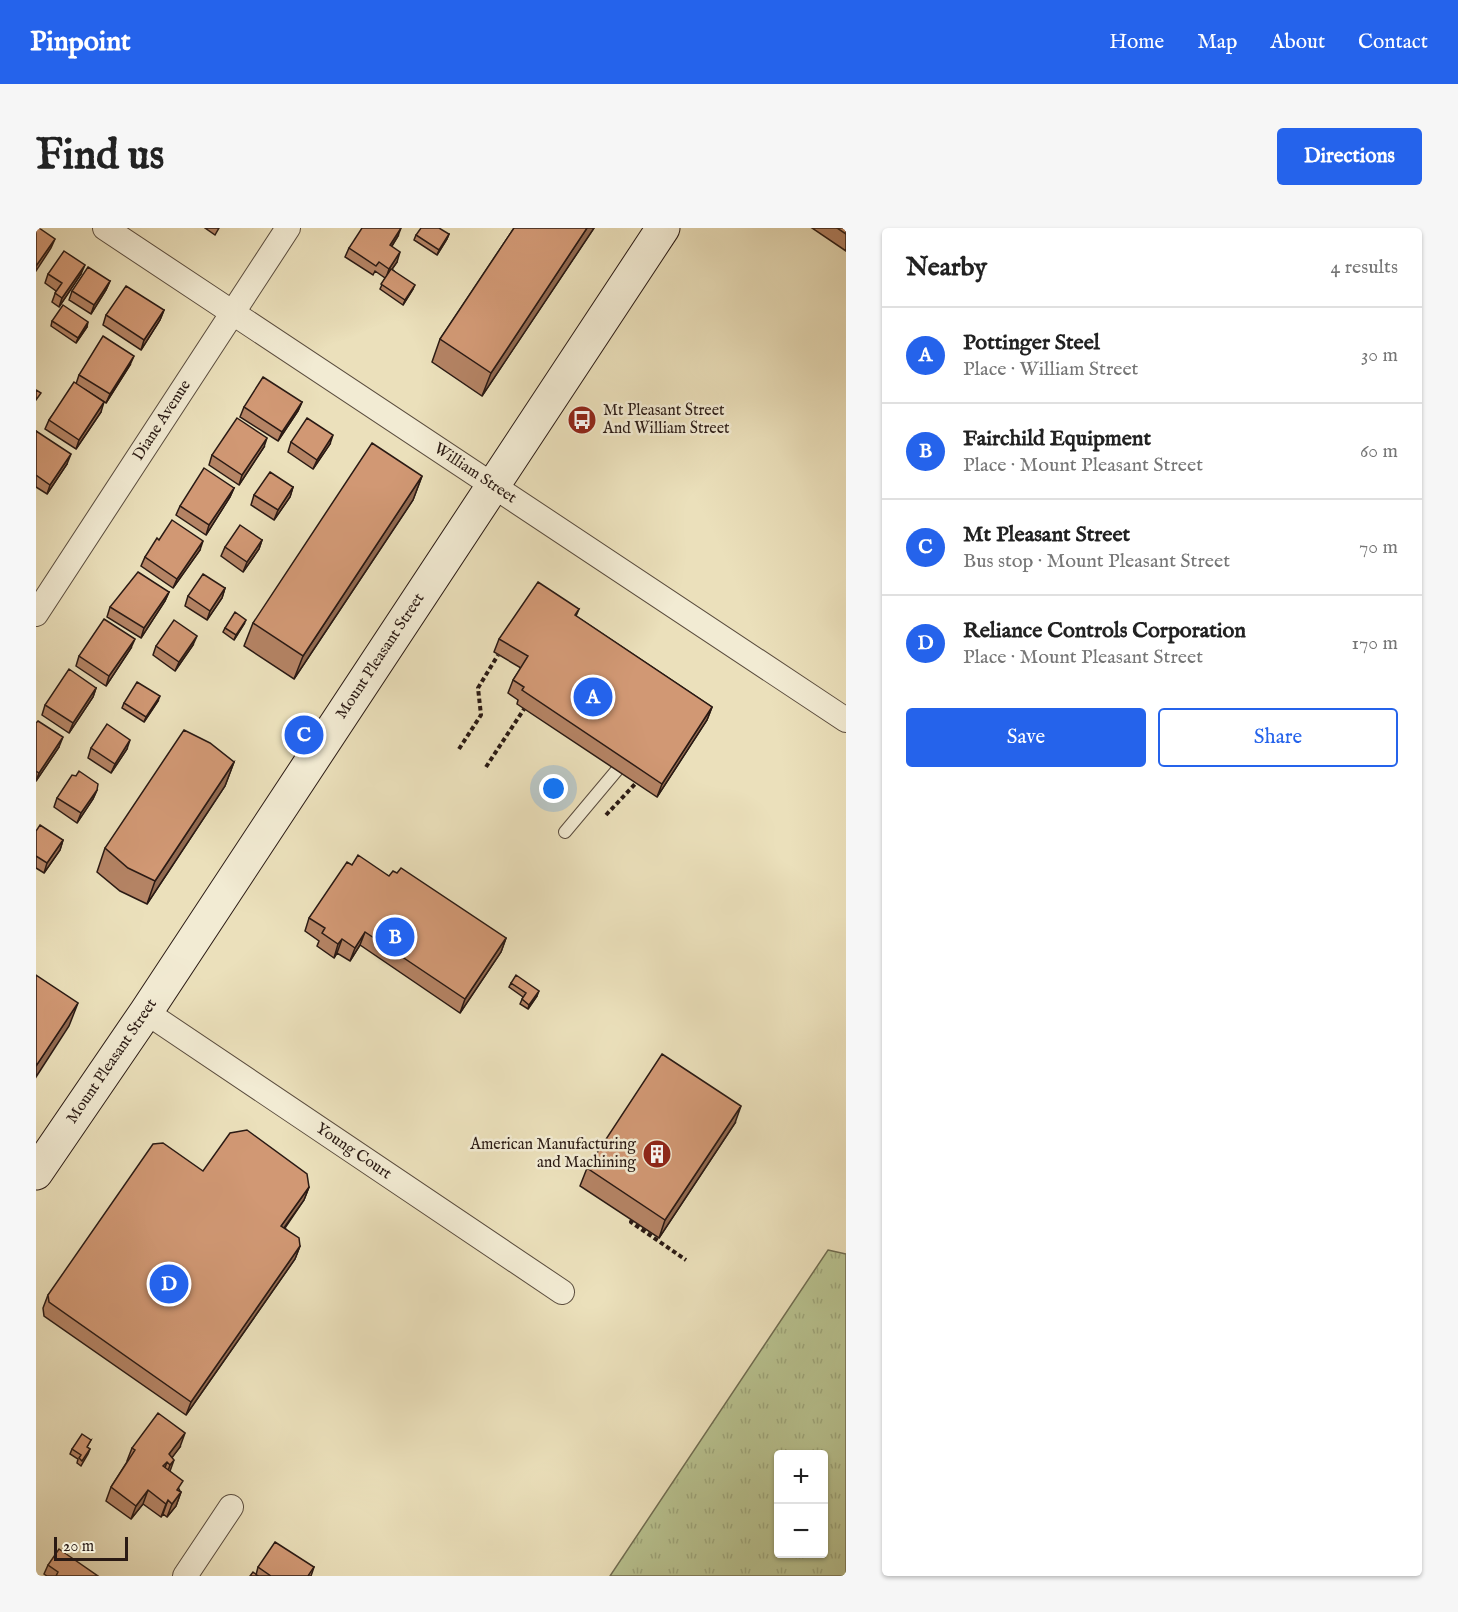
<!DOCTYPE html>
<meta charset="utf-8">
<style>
:root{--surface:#fff;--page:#f6f6f6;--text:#222;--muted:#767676;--line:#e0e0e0;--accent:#2563eb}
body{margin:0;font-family:"IM FELL English",serif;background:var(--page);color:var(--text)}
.controls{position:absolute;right:18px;bottom:18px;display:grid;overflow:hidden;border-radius:6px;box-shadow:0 2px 4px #0004}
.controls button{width:54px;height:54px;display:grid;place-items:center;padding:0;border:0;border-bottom:2px solid var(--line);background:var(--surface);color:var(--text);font:30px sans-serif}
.scale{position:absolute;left:18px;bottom:15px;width:74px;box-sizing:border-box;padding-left:6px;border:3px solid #2a1a14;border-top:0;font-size:16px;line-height:21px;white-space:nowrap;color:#2a1a14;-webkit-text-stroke:4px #f2ebd3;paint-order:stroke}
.you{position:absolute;left:518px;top:561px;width:21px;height:21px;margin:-15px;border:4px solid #fff;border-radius:50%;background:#1a73e8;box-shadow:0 0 0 9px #1a73e833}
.badge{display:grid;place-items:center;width:39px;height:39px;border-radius:50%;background:var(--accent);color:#fff;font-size:20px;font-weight:700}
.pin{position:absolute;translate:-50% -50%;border:3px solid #fff;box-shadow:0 2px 6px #0006}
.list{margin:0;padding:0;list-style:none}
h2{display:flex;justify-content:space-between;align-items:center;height:78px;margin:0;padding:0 24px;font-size:26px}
h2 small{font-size:20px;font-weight:400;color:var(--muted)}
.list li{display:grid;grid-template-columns:39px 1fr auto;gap:18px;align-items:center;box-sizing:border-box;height:96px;padding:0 24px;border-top:2px solid var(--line)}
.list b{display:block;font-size:22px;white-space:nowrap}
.list p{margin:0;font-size:20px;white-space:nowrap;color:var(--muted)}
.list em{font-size:20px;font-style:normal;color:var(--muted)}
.actions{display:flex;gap:12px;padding:18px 24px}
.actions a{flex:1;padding:14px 0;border:2px solid var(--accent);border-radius:6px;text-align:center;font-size:21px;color:var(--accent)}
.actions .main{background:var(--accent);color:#fff}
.map{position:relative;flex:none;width:810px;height:1348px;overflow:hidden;border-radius:6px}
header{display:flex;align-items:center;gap:36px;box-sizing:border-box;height:84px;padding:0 30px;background:var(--accent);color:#fff}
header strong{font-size:28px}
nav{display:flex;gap:33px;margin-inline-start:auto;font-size:21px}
.intro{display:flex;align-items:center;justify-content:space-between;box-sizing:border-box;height:144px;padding:0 36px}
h1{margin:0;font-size:42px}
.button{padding:15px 27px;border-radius:6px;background:var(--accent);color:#fff;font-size:21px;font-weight:700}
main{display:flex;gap:36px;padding:0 36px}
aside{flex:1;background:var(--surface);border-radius:6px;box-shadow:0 2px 4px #0004}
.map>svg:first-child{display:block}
.grass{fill:url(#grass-tufts);stroke:#716e52;stroke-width:1.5;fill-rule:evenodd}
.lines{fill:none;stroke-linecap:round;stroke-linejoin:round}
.lane-casing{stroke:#5a4c3e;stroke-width:14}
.street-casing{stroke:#5a4c3e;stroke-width:26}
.secondary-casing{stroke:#2a1a14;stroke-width:35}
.path{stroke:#2a1a14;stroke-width:4;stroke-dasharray:4.5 3;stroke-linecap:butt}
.lane{stroke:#f2ebd3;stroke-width:12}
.street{stroke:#f2ebd3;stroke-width:24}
.secondary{stroke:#f2ebd3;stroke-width:33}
.wall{fill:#b48364;stroke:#2a1a14;stroke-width:1.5}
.shaded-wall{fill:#926a51;stroke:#2a1a14;stroke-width:1.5}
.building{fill:#d19874;stroke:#2a1a14;stroke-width:1.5}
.labels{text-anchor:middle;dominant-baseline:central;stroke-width:5;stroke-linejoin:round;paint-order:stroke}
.poi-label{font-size:16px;fill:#2a1a14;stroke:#f2ebd3;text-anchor:start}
.street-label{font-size:16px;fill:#2a1a14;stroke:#f2ebd3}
</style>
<header>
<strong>Pinpoint</strong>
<nav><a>Home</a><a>Map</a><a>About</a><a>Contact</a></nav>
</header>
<div class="intro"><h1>Find us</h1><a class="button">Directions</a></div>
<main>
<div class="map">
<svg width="810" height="1348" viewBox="0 0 810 1348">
<defs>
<pattern id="grass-tufts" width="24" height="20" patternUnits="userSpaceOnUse" patternTransform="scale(1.5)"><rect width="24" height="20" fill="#b8c290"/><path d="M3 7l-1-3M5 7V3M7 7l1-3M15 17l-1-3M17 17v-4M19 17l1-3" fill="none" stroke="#9ea67b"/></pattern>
</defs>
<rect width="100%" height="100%" fill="#ebe0bb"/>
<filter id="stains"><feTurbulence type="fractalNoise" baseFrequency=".00333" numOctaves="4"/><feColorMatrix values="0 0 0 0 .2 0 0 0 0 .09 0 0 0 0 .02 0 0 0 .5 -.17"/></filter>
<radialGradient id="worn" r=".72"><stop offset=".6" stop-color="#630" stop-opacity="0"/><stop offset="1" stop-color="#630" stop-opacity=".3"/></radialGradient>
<!-- grass -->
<path class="grass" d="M792,1022l18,4v322h-236zM742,1226h46v100h-46z"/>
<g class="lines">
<!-- lane casing -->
<g class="lane-casing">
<path id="lane" d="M529,604l52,-62"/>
</g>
<!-- street casing -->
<g class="street-casing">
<g id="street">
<path id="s1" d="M69,0l741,492"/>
<path id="s2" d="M0,386l252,-386"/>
<path id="s3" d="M110,784l416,280"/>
<path d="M149,1348l46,-69"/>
</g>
</g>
<!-- secondary casing -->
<g class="secondary-casing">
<g id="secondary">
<path id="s4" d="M0,945l110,-161 517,-784"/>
</g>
</g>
<!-- path -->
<path class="path" d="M423,521l22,-34 -3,-27 20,-33
M450,539l38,-58
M570,587l30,-32
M596,992l-1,2 55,38"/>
<!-- lane -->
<use href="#lane" class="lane"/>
<!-- street -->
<use href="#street" class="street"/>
<!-- secondary -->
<use href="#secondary" class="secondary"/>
</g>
<!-- wall -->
<path class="wall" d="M169,0h14l-4,7z
M478,0h80l-112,168 -50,-34 8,-23z
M776,0h34v23z
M413,6l-2,5 -10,16 -23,-15 2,-5z
M362,8l-6,10 5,16 -5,7 21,20 -10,16 -23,-16 5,-11 -10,-7 -2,4 -28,-18 4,-9z
M12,46h33l-22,33 -7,-5 4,-11 -11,-8z
M74,53l-4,9 -15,24 -22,-14 3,-9z
M128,82l-4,10 -19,30 -38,-25 3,-10z
M16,93l35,6 -11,16 -25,-17z
M94,137l-24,38 -22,-14 17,23 -25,37 -31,-20 4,-9 27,-36 3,-9z
M266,174l-4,9 -20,30 -38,-24 4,-10z
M0,203l31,33 -20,30 -11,-7z
M255,214l39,2 -17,25 -25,-17z
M228,219l-25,38 -30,-20 3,-10z
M386,248l-9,24 -119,179 -50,-33 9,-23z
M257,259l-3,10 -16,23 -23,-15 3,-10z
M198,260l-4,9 -24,38 -30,-20 4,-9z
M123,312l41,10 -27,38 -32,-22 4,-9z
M226,312l-3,9 -16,23 -22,-16 4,-9z
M189,360l-3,10 -15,22 -22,-14 3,-10z
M133,364l-4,9 -24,37 -34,-21 3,-10z
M543,381l-3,7 136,91 -5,13 -50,77 -140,-93 1,-4 -10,-7 5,-13 8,-12 -27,-16 5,-13z
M208,396l-10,16 -11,-8 2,-4z
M157,417l-18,26 -22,-16 3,-9z
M95,420l-25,38 -30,-20 3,-10z
M60,460l-3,9 -24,36 -27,-18 3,-10z
M122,473l-14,21 -22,-14 2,-5z
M0,495l23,24 -23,34z
M55,520l36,1 -16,24 -23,-15z
M198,534l-9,24 -78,118 -27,-13 -23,-19 8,-24z
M61,562l-4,9 -16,24 -23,-16 3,-9z
M0,603l27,9 -3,10 -16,23 -8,-5z
M316,637l37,11 117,62 -5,14 -41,61 -100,-68 -10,16 -13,-8 -3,5 -17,-12 2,-5 -14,-10 4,-13z
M475,755l26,13 -9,13 -8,-5 3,-7 -14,-10z
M699,895l-76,115 -79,-52 7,-18z
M167,943l106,16 -5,13 -19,28 15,18 -5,13 -109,156 -142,-99 -1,-8 5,-13z
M55,1212l-4,7 3,2 -2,5 -7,12 -4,-3 1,-4 -8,-5 2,-5z
M144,1219l-8,10 -2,14 10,20 1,1 -5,14 -9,11 -4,-3 -2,3 -18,-13 -12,15 -25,-18 5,-14 16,-25v-1l5,-13z
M12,1337l50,11h-51l-3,-2z
M222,1339h56l-3,9h-61l6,-1z"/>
<!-- shaded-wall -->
<path class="shaded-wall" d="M365,0l-3,8 -12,19 4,-10z
M551,0h7l-112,168 9,-23z
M413,6l-2,5 -10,16 2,-5z
M19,11l-4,9 -15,23v-5z
M364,24l-3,10 -11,16 3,-9z
M49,37l-4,9 -22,33 3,-9z
M74,53l-4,9 -15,24 3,-9z
M379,57l-2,4 -10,16 2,-5z
M128,82l-4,10 -19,30 3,-10z
M52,94l-1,5 -11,16 2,-5z
M98,128l-4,9 -24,38 4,-9z
M68,174l-3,10 -25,37 3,-9z
M266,174l-4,9 -20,30 4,-9z
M297,207l-3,9 -17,25 4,-9z
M231,210l-3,9 -25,38 3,-10z
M35,226l-4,10 -20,30 3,-9z
M386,248l-9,24 -119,179 9,-23z
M257,259l-3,10 -16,23 4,-10z
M198,260l-4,9 -24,38 3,-10z
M226,312l-3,9 -16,23 4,-10z
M167,313l-3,9 -27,38 4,-9z
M189,360l-3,10 -15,22 3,-9z
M133,364l-4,9 -24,37 3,-10z
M210,392l-2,4 -10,16 2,-5z
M161,408l-4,9 -18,26 4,-9z
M99,411l-4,9 -25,38 3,-10z
M60,460l-3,9 -24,36 4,-10z
M124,468l-2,5 -14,21 2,-5z
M676,479l-5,13 -50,77 5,-13z
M27,509l-4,10 -23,34 3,-8z
M94,512l-3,9 -16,24 4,-9z
M198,534l-9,24 -78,118 8,-23z
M61,562l-4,9 -16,24 4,-10z
M27,612l-3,10 -16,23 3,-10z
M329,704l-5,13 -10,16 5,-13z
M470,710l-5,14 -41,61 5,-14z
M306,711l-5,14 -3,5 4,-14z
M503,763l-2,5 -9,13 1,-4z
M42,775l-9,23 -33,51v-11z
M705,878l-6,17 -76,115 6,-18z
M273,959l-5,13 -28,39 5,-13z
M264,1018l-5,13 -109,156 5,-13z
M149,1205l-5,14 -12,16 -1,-1 -5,14 1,-10 6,-12z
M138,1232l-5,14 -4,5 5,-14z
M112,1262l-5,14 -12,15 5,-13z
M145,1264l-5,14 -9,11 5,-13z
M132,1272l-5,14 -2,3 5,-13z"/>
<!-- building -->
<path class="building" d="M0,0h3l16,11 -19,27z
M326,0h39l-11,17 10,7 -11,17 -10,-7 -3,4 -27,-18z
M385,0h18l10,6 -10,16 -23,-15z
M478,0h73l-96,145 -51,-34z
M801,0h9v6z
M28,23l21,14 -23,33 -7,-5 7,-10 -14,-9z
M52,39l22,14 -16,24 -22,-14z
M355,41l24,16 -10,15 -24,-16z
M90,58l38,24 -20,30 -38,-25z
M27,77l25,17 -10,16 -26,-17z
M67,108l31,20 -24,38 -31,-19z
M227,149l39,25 -20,30 -38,-25z
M38,154l30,20 -25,38 -30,-20z
M0,162l5,3 -5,7z
M201,190l30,20 -25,37 -30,-20z
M271,190l26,17 -16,25 -26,-18z
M0,203l35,23 -21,31 -14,-10z
M336,215l50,33 -119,180 -50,-33z
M168,240l30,20 -25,37 -29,-19z
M234,244l23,15 -15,23 -24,-15z
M136,292l31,21 -26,38 -32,-22 12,-19 2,2z
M204,297l22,15 -15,22 -22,-15z
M102,344l31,20 -25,36 -34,-21z
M167,346l22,14 -15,23 -22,-15z
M502,354l41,27 -4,6 137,92 -50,77 -140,-94 2,-3 -11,-7 15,-24 -29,-17z
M199,384l11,8 -10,15 -11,-7z
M68,391l31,20 -26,37 -30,-20z
M138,392l23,16 -18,26 -23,-16z
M33,441l27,19 -23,35 -28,-18z
M101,454l23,14 -14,21 -22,-14z
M2,493l25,16 -24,36 -3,-2v-48z
M71,496l23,16 -15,24 -24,-16z
M148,502l26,13 24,19 -79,119 -27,-13 -23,-20z
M43,543l19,13 -1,6 -16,23 -24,-15 15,-23 4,1z
M4,597l23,15 -16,23 -11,-7v-25z
M322,627l31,21 4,-5 4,2 4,-5 105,70 -41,61 -100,-67 -10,16 -13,-9 -4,5 -16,-11 3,-5 -16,-10 38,-56 5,3z
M0,747l42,28 -42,63z
M480,747l23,16 -10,14 -7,-6 4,-6 -15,-10z
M626,826l79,52 -76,114 -78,-52z
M211,902l60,44 2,13 -28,39 18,12 1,8 -109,156 -142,-100 -1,-7 105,-151 10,-1 40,28 27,-38z
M122,1185l27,20 -16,21 5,6 -4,5 -3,-3 -4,4 20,15 -6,9 4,2 -9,12 -4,-4 -2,4 -18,-14 -12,16 -25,-19 24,-37 -3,-2z
M46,1206l9,6 -4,7 3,2 -8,12 -3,-3 2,-3 -9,-6z
M239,1314l39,25 -6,9h-37l-13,-9z
M23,1321l39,27h-42l2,-4 -10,-7z
M217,1344l5,4h-8z"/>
<!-- icons -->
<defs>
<g id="bus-disc" transform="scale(1.5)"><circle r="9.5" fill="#8f2418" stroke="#f2ebd3"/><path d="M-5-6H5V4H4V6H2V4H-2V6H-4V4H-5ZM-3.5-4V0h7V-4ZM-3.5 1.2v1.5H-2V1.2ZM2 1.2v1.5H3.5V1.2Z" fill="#fff"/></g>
<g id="building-disc" transform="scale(1.5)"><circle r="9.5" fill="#8f2418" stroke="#f2ebd3"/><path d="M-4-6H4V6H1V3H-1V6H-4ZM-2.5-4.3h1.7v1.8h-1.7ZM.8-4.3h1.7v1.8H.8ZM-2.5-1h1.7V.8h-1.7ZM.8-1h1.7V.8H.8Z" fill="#fff"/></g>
</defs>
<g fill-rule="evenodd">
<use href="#bus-disc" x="546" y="192"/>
<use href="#building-disc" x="621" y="926"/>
</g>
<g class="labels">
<!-- poi labels -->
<g class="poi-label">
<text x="567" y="183">Mt Pleasant Street<tspan x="567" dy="18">And William Street</tspan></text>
<text x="600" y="917" text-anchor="end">American Manufacturing<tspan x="600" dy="18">and Machining</tspan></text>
</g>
<!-- street labels -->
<g class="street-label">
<text stroke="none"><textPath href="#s2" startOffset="231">Diane Avenue</textPath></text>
<text stroke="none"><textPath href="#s1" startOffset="444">William Street</textPath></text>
<text stroke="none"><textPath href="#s4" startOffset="621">Mount Pleasant Street</textPath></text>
<text stroke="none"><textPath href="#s4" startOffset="135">Mount Pleasant Street</textPath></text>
<text stroke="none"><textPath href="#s3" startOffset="250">Young Court</textPath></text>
</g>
</g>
<rect width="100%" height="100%" filter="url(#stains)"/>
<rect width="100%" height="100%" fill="url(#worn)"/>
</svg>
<div class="controls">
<button>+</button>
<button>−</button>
</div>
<div class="scale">20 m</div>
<div class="you"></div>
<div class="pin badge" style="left:557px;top:469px">A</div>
<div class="pin badge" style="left:359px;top:709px">B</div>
<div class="pin badge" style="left:268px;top:507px">C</div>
<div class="pin badge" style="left:133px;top:1056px">D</div>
</div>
<aside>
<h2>Nearby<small>4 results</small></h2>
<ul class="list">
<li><span class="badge">A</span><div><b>Pottinger Steel</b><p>Place · William Street</p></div><em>30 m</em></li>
<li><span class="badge">B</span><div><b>Fairchild Equipment</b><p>Place · Mount Pleasant Street</p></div><em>60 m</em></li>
<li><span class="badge">C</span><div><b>Mt Pleasant Street</b><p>Bus stop · Mount Pleasant Street</p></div><em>70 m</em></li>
<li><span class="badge">D</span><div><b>Reliance Controls Corporation</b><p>Place · Mount Pleasant Street</p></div><em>170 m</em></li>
</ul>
<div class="actions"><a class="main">Save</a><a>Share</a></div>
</aside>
</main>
